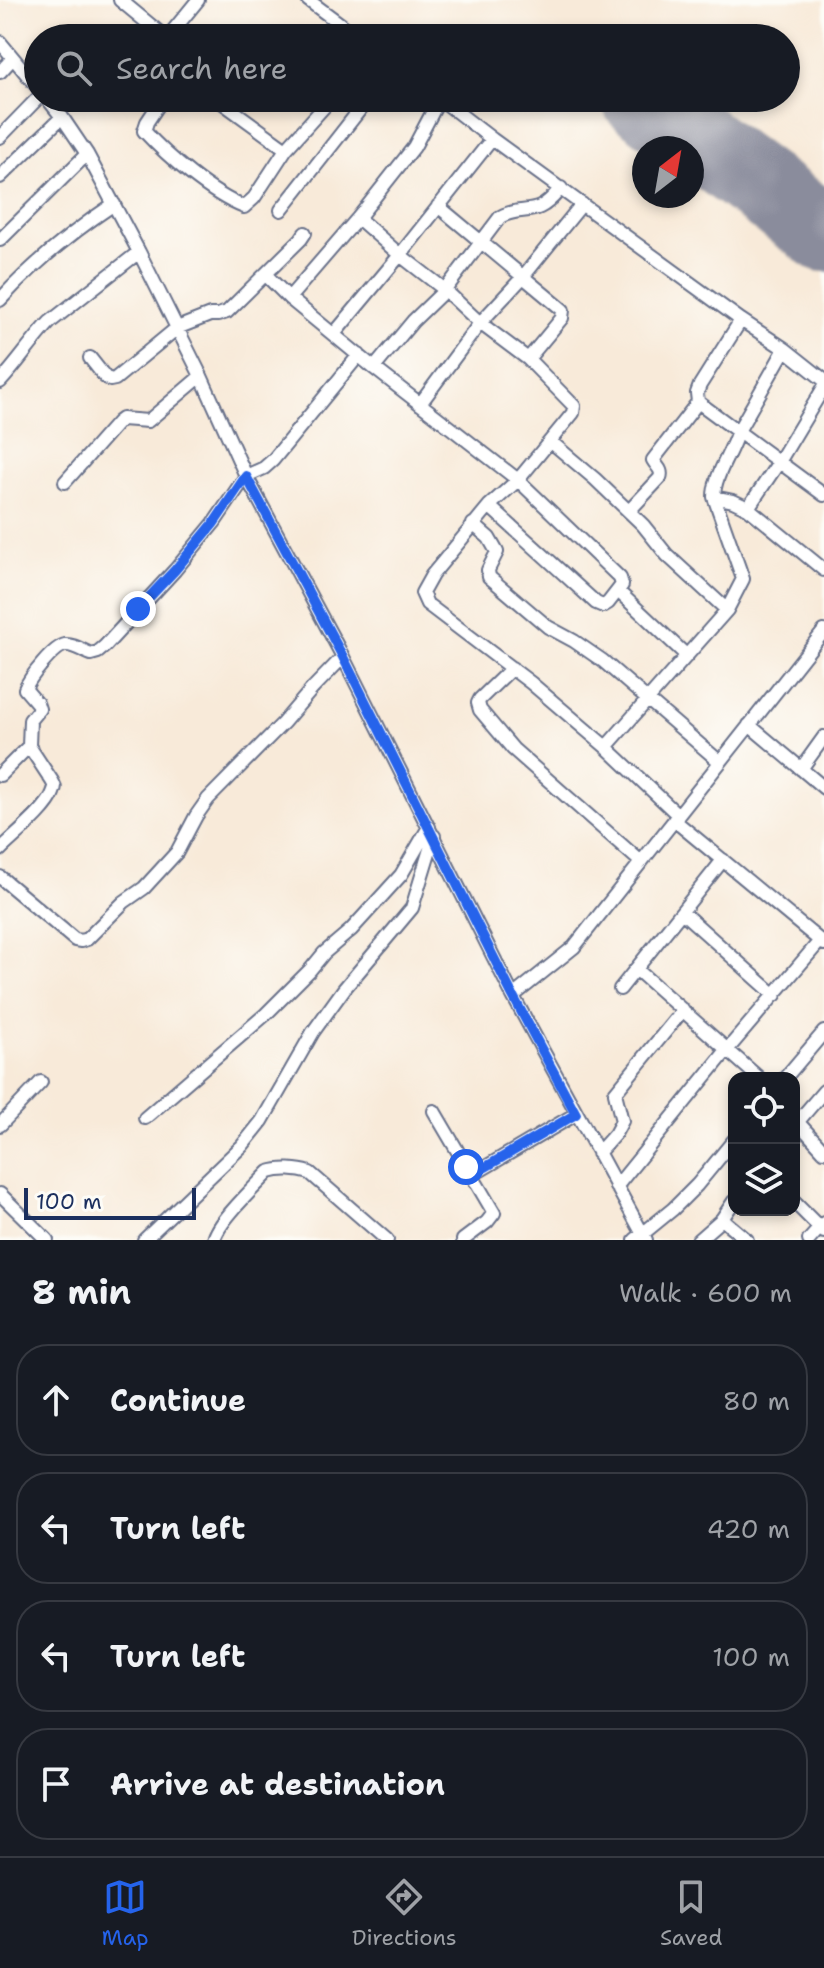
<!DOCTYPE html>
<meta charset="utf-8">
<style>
:root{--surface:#171b24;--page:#20242c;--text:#f1f3f6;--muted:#9ea1a6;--line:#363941;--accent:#2563eb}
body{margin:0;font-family:"Shantell Sans",sans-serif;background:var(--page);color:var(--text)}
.controls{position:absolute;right:24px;bottom:24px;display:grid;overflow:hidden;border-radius:16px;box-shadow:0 4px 12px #0003}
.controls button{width:72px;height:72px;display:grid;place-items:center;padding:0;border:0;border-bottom:2px solid var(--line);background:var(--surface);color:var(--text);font:40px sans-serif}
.compass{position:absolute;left:632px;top:136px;width:72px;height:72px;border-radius:50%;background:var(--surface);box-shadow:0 4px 12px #0003;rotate:31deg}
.scale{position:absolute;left:24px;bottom:20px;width:172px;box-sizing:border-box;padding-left:8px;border:4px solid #1b2f5e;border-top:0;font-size:22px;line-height:28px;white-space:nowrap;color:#1b2f5e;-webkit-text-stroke:6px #fdfcf7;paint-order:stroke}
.stop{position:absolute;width:24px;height:24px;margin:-18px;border:6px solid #2563eb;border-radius:50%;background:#fff}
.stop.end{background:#2563eb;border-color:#fff;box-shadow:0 2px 8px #0008}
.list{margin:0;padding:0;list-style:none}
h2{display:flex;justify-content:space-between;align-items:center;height:104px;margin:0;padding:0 32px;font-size:34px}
h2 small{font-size:26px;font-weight:400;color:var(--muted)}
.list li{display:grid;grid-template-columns:52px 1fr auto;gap:24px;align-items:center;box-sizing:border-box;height:112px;margin:0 16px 16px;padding:0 16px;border:2px solid var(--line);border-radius:32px}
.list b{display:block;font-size:30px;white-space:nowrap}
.list em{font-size:26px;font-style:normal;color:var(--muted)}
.icon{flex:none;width:44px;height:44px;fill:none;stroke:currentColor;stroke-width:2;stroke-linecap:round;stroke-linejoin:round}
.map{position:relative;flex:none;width:824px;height:1240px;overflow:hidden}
.search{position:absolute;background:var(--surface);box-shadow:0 4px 12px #0003;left:24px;right:24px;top:24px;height:88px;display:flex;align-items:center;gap:20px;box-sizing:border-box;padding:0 28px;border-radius:44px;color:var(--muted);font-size:30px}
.sheet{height:616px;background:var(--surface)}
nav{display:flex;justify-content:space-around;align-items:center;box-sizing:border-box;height:112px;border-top:2px solid var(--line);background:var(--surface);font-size:22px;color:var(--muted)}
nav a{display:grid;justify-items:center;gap:4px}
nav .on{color:var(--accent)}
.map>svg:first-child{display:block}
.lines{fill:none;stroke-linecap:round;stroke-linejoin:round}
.runway{stroke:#8a8c9c;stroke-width:78}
.minor-casing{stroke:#687089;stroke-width:16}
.minor{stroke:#fff;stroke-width:12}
.route{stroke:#2563eb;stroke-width:10}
</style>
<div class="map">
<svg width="824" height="1240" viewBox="0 0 824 1240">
<rect width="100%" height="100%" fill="#fdfcf7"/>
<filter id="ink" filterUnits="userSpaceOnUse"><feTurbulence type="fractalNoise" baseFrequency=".0125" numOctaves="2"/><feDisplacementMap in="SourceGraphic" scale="16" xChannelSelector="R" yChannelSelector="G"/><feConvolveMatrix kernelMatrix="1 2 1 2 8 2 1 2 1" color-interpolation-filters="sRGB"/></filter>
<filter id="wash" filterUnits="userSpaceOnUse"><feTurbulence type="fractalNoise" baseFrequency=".006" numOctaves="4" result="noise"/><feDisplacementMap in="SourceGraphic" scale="32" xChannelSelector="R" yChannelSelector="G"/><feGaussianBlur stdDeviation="1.8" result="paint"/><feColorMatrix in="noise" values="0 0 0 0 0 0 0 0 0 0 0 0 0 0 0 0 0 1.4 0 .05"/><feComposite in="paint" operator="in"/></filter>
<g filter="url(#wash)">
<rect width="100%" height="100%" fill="#f8ead9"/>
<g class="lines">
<!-- runway -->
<path class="runway" d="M640,98l184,135"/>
</g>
</g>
<g filter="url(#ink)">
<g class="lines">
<!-- minor casing -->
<g class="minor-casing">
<path id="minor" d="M120,0l46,38
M308,0l51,38
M167,38l31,-38
M0,42l38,46
M0,72l13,-14
M47,98l15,19 25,37 52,98 62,124 45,100 97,181 170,339
M163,98l-16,24 -3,9c24,26 67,63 100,76l10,-9 32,-49 46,-51
M216,98l70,51
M439,98l53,41 249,181 44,29 39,31
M0,137l38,-39
M0,177l62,-60
M438,206l125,104 -1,8 -34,41
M281,210l88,-112
M358,218l42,37 45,35 35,33 48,36 46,47 -1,7 -23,28 -32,39 -29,26 -57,69 -10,18 5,11 104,79 75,64
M0,240l87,-86
M266,275l23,23 85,70 144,112 102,98 2,7 -14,18 -5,3 -7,-3 -107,-97
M289,298l69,-80 56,-71 26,-49
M0,300c34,-37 72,-68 114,-96
M741,320l-41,65 -3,8 1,9 126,93
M334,334l66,-79 92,-116
M90,358l15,19 5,3 5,-1 62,-51 33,-13h8l9,-3 74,-73 4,-6
M374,368l39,-47 32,-31 55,-73c15,-9 27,-4 40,-10 9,-4 15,-12 21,-19
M0,382c18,-19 32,-41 50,-60l89,-70
M420,404l60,-81 42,-45 60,-74
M550,441l45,38 48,46 24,30 60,55
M65,482l53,-60 4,-3 26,2 53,-45
M714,497l19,4 15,7 76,62
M748,508l31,-46 45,-75
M629,511l31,-33c3,-8 -3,-11 -7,-18l45,-58
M473,524l16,14 8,14 -9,18 1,7 59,50 26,14 29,20 117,101
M618,591l69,65
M512,668l-32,31 -2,4 2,7 33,39 128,113
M749,725l75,63
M801,769l23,-32
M0,775l29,-29 1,-26 9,-11 -2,-6 -12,-14c4,-11 29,-42 40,-44 8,-1 18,6 26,9l7,-2 7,-6 70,-76 39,-47 32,-47 18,-8 9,-8 86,-105
M678,815l-72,-68 121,-137 16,-31 -29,-82c0,-22 17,-43 23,-64l48,-84
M674,820l150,124
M0,850c13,-13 48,-41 53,-57 3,-7 2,-6 -1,-12l-23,-35
M0,877l75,63 6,1 6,-2 37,-37 20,-14 33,-36 19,-36 12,-17 75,-76 29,-34 31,-32
M682,912l93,83
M636,969l123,109
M620,989l103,-129
M785,1078l39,-46
M434,1111l60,102 -7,9 -24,18
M145,1118l121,-104 44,-44 14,-17 27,-23 50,-55 28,-48
M794,1118l30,33
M0,1125l41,-43
M794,1126l30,-35
M598,1153l17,-19 7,-13 -7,-28 68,-83
M472,1175l104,-61
M616,1187l111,-137 93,-109
M0,1194l47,46
M794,1202l30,30
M722,1219l25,21
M144,1240l98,-94 20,-25 51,-89 31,-43 68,-81 22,-72
M214,1240c4,-19 40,-52 55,-68 12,-4 29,-3 41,1l77,67
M635,1240l38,-31 24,-24 37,-45
M646,1240l-133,-244 61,-49 250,-316
M698,1240l24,-21 12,-18
M809,1240l15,-17"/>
</g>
<!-- minor -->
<use href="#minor" class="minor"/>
</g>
</g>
<g class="lines" filter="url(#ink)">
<!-- route -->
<path class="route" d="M138,609l37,-39 39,-47 32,-47 97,181 170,339 63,118 -104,61 -6,-8"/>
</g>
</svg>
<div class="controls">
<button><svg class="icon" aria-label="locate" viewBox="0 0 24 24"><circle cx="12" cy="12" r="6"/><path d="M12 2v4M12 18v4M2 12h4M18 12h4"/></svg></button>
<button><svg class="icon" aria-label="layers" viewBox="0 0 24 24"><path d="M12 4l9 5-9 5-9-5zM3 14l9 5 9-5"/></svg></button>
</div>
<svg class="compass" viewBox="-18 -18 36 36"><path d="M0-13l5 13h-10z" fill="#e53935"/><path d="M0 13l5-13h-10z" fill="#9ea1a6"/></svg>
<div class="scale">100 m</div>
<div class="stop" style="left:466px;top:1167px"></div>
<div class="stop end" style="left:138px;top:609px"></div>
<div class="search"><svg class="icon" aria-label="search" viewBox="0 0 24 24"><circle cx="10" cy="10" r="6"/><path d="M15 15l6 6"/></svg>Search here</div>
</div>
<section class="sheet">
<h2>8 min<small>Walk · 600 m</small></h2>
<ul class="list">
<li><svg class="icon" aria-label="ahead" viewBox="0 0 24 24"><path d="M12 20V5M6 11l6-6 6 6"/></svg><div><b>Continue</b></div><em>80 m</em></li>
<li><svg class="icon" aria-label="left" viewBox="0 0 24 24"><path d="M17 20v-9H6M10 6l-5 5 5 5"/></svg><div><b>Turn left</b></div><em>420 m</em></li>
<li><svg class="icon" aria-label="left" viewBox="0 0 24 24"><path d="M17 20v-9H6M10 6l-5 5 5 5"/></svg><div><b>Turn left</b></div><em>100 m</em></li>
<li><svg class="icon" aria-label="arrive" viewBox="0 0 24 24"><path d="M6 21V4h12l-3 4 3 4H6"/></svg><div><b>Arrive at destination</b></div></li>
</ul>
</section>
<nav>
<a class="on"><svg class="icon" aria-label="map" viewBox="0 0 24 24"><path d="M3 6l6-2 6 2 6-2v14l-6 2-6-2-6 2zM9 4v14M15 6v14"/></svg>Map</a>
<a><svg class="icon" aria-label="directions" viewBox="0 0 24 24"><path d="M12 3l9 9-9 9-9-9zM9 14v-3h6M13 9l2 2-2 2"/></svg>Directions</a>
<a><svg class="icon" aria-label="saved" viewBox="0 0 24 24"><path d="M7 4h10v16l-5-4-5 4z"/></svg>Saved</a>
</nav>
